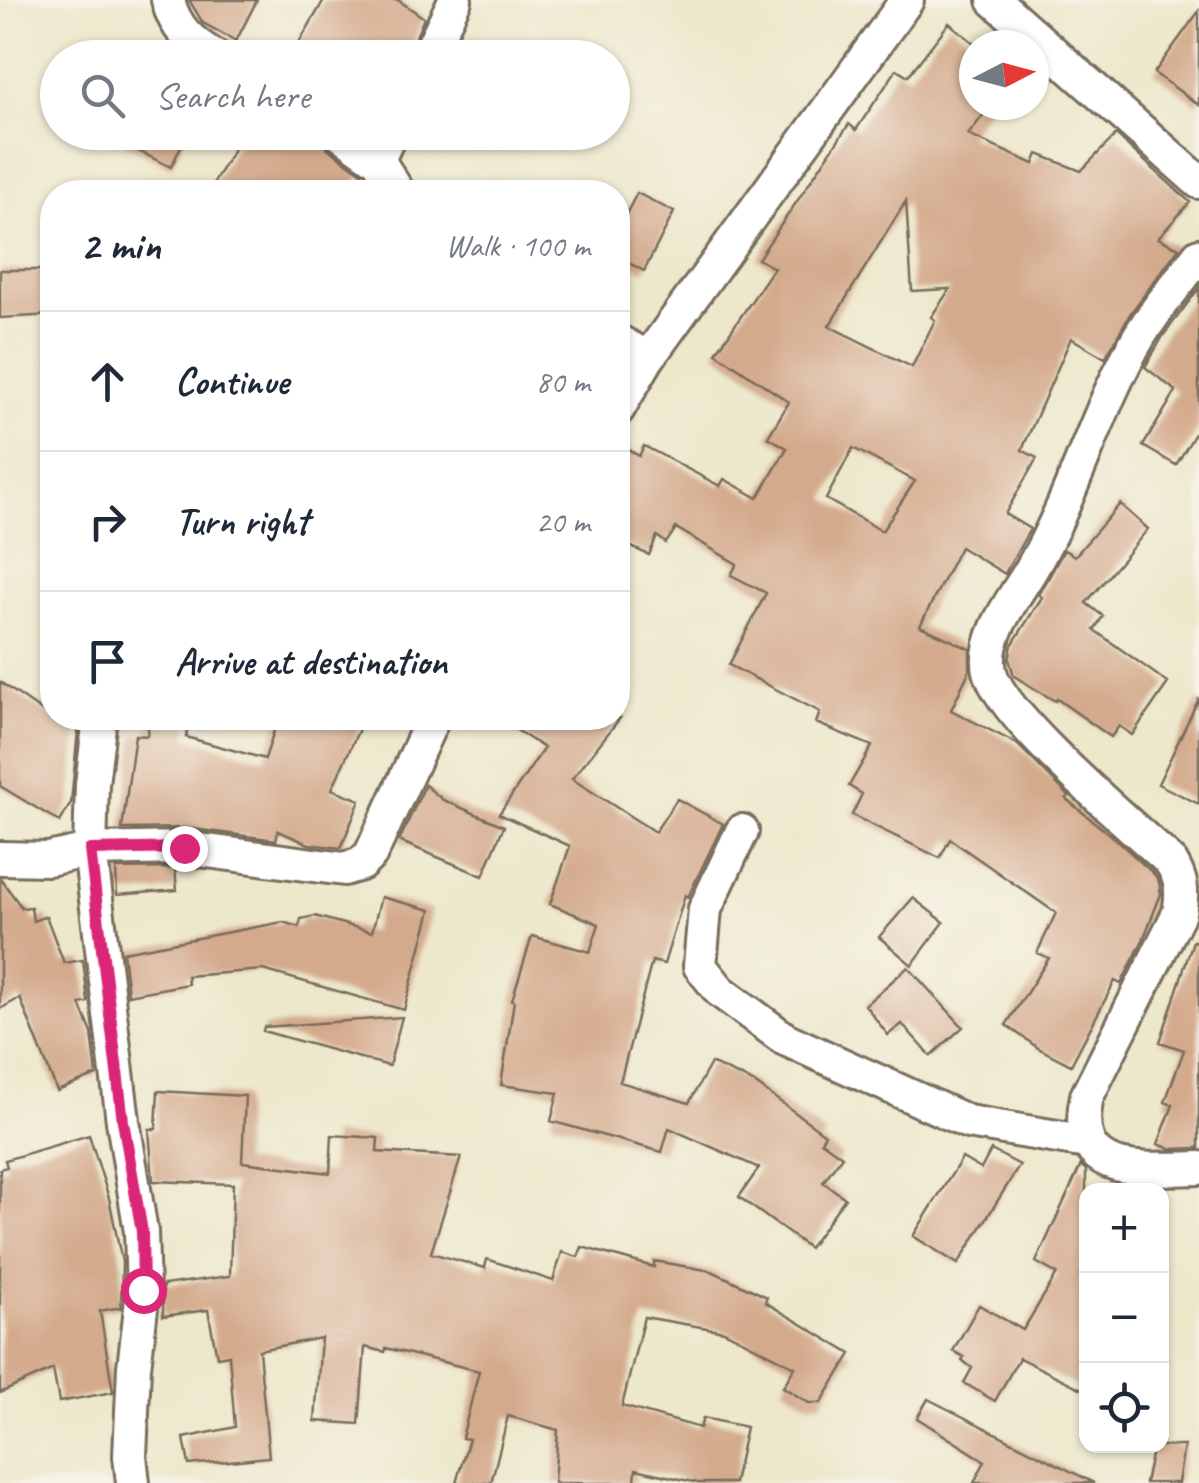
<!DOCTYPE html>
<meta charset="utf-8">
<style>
:root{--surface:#fff;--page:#f2f2f3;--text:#1f2937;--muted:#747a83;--line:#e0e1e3}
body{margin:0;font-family:Caveat,sans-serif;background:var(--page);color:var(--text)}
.controls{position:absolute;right:30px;bottom:30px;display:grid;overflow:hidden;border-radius:20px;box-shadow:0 2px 8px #0004}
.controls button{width:90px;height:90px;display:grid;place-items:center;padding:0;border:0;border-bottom:2px solid var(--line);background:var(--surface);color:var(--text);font:50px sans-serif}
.compass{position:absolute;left:959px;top:30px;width:90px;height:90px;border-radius:50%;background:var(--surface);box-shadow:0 2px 8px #0004;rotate:84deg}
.stop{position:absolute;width:30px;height:30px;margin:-22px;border:8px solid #db2777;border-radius:50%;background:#fff}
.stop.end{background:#db2777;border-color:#fff;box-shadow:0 2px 10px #0008}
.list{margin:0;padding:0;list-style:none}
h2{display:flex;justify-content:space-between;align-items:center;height:130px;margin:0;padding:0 40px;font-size:42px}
h2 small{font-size:32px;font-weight:400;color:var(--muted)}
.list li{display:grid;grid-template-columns:65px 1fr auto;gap:30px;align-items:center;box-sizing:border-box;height:140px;padding:0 40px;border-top:2px solid var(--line)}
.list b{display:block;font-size:38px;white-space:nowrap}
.list em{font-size:32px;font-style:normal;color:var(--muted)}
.icon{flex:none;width:55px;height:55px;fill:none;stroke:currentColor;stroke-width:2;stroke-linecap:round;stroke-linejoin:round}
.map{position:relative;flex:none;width:1199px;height:1483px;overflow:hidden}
.search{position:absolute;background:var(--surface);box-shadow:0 2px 8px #0004;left:40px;top:40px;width:590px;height:110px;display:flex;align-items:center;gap:25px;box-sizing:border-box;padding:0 35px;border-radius:55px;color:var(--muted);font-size:38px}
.panel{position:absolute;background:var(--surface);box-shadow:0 2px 8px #0004;left:40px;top:180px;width:590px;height:550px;border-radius:40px}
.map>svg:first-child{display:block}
.building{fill:#d4aa8d;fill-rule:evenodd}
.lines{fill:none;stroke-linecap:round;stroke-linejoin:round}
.minor-casing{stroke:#796c5b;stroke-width:38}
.minor{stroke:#fff;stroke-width:32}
.route{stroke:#db2777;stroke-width:12}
</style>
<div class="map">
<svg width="1199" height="1483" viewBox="0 0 1199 1483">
<rect width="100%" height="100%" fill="#f7f3e8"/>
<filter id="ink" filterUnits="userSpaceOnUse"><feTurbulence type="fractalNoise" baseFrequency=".01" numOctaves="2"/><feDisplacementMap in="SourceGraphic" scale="20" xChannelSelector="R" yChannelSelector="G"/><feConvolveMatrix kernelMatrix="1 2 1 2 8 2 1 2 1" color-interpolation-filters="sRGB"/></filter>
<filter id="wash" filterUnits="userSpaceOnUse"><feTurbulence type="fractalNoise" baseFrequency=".0048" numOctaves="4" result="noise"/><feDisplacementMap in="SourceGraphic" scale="40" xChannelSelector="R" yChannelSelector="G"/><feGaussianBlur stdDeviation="2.25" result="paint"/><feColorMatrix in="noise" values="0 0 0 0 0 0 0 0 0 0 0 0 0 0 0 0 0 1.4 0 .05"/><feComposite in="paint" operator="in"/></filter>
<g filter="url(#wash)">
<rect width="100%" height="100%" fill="#ede7cb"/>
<g id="blocks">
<!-- building -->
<path class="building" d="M189,0h68l-21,41 -33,-18z
M324,0h74l26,18 -17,40h-117z
M1199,11v94l-45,-32z
M949,23l25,20v62h17l-23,30 66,29 4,-10 43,17 35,-36 74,67 -32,36 21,10 -49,66 -25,44 -34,-20 -49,112 15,8 -32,56 25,15 -22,39 -3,6 -45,-27 -40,79 50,23v20l-19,41 66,34 52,52 -3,3 54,44 35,32 4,7 2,12 -18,46 -22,44 -6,-3 -44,84 -33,-17 -32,-23 43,-67 -12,-5 19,-40 -106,-74 -10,19 -88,-43 10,-21 -13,-8 23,-40 -56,-23 4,-11 -91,-47 37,-72 -35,-18 6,-11 -61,-36 -10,15 -9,-7 -8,19 -31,-14v-98l21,13 5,-10 76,40 4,-7 34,19 29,-50 -19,-11 21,-35 -73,-49 58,-85 -16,-9 91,-135 7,6 41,-61 11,7zM906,201l6,90 38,-2 -19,28 4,3 -23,47 -83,-41zM853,448l62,33 -33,50 -56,-32z
M100,132h88l-17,35z
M244,132h75l8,16 35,25 -13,19h-141z
M637,193l37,19 -30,59 -26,-14v-27z
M0,270h52v45l-52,3z
M1199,288v139l-23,38 -33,-19 33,-55 -31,-24 18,-31z
M1120,504l28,25 -62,74 17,13 -9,14 74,53 -36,52 -13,-9 -8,11 -54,-38 -2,2 -41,-25 -5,-17 3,-14 30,-48 -3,-2 25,-45 11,6z
M0,682l52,36 26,12 -7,73 -11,19 -60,-36z
M1199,698v106l-41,-20z
M150,718h40l-4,19 79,22 13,-41h86l-32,71 28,11 -19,48 -32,-4 -31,-13 -2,9 -90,-12 -64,1 13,-94 12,1z
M498,718h122l-48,61 83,53 22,-33 46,25 -35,73 -3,-2 -21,69 -12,-3 -32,121 69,21 22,-40 42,19 72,52 -4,7 21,15 -19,26 22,16 -36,50 -70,-51 20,-29 -90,-40 -7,24 -111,-31 7,-28 -57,-8 13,-84 -2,-1 20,-64 58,16 9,-28 -49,-20 20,-58 -71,-32 45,-66z
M425,785l18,15 61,26 -21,50 -84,-35z
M175,868l2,22 -60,5 -1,-26z
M0,878l22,30 9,-1 2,14 13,-5 18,47 19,-3 5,42 -8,2 12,29 5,42 -40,16 -37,-93 -20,11z
M381,897l50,13 -27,100 -141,-40 -76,6 1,8 -60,11 -5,-43 160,-30 16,5 2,-8 14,-3 57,16z
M913,898l31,24 -32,43 -33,-28z
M1193,941l6,1v206l-28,1 -13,-5 15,-39 -8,-3 19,-52 -24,-8z
M908,967l55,60 -32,29 -29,-32 -14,11 -23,-30z
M402,1017l-13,49 -126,-35 1,-4z
M158,1091l87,5 -3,66 88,11 2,-38 46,3 -1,14 84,5 -30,96 54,15 2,-9 66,22 9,-29 16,5 4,-10 72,20v-6l58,10 55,26 -2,5 86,52 -30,49h-12l-26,-16 12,-20 -71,-36 -80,-14 -22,89 78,22 3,-10 43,9 -12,56h-36l-62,-14 -1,14h-81l4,-53 -50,-14 -17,67h-35l13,-44 -7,-1 17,-67 -93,-23 -1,4 -20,-5 -6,77 -44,-3 6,-83 -62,12 10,107 -80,8 -5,-27 51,-11 -6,-72 -12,2 -9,-47 -45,6v-31l67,-9 3,-92 -80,-3 -4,-52h7z
M89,1135l20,63 13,64 -1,45 -21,4 13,81 -54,10 -6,-33 -53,24v-224l7,-2 -2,-7z
M991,1150l29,15 -62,99 -45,-28 49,-78 19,11z
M1081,1165l5,5v221l-67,-33 -24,43 -31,-18 8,-15 -10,-8 2,-3 -11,-6 26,-46 44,25 34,-56 -21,-12z
M928,1399l166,84h-120l11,-22 -68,-43z
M1153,1446h31l-6,37h-33z"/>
</g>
</g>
<g filter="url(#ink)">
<use href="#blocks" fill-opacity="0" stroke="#796c5b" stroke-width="2.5"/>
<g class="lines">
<!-- minor casing -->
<g class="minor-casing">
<path id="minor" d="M168,0c7,29 24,43 49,58
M994,0l205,182
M427,58l28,-58
M339,132l39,28 20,32
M378,160l13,-28
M1199,255c-19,26 -42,52 -59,80 -44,74 -65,159 -108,233 -16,28 -50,69 -42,103 9,44 143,156 181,191 11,18 12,30 8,51l-92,183c-18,83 54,73 112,72
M618,341l30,17
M618,409l30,-51 259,-358
M100,718l-8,66 -2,66 33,271 18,111 2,59 -9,76 -4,89 3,27
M742,831l-37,78 -5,57 20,25 65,48 183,83 119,20
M0,858l48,1 42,-9 94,-2 160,21 17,-5 10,-10 62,-136"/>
</g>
<!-- minor -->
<use href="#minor" class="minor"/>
</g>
</g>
<g class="lines" filter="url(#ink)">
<!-- route -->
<path class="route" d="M143,1290l-1,-58 -19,-111 -33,-271 94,-2"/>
</g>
</svg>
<div class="controls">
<button>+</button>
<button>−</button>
<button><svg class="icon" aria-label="locate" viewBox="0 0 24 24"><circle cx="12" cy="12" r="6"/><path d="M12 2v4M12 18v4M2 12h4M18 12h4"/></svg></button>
</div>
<svg class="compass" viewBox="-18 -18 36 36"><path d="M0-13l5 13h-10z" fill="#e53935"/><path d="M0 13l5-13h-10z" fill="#747a83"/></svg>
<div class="stop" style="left:143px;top:1290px"></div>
<div class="stop end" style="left:184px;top:848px"></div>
<div class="search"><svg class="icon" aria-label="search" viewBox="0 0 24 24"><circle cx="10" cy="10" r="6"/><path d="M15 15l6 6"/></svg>Search here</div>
<section class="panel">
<h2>2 min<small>Walk · 100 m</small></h2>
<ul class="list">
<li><svg class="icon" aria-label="ahead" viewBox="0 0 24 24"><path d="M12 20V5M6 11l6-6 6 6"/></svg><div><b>Continue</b></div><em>80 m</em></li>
<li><svg class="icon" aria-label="right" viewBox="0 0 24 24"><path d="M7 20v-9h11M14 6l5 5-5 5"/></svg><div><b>Turn right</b></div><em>20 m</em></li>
<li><svg class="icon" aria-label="arrive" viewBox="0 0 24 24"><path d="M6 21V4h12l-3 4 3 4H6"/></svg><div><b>Arrive at destination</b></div></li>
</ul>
</section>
</div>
